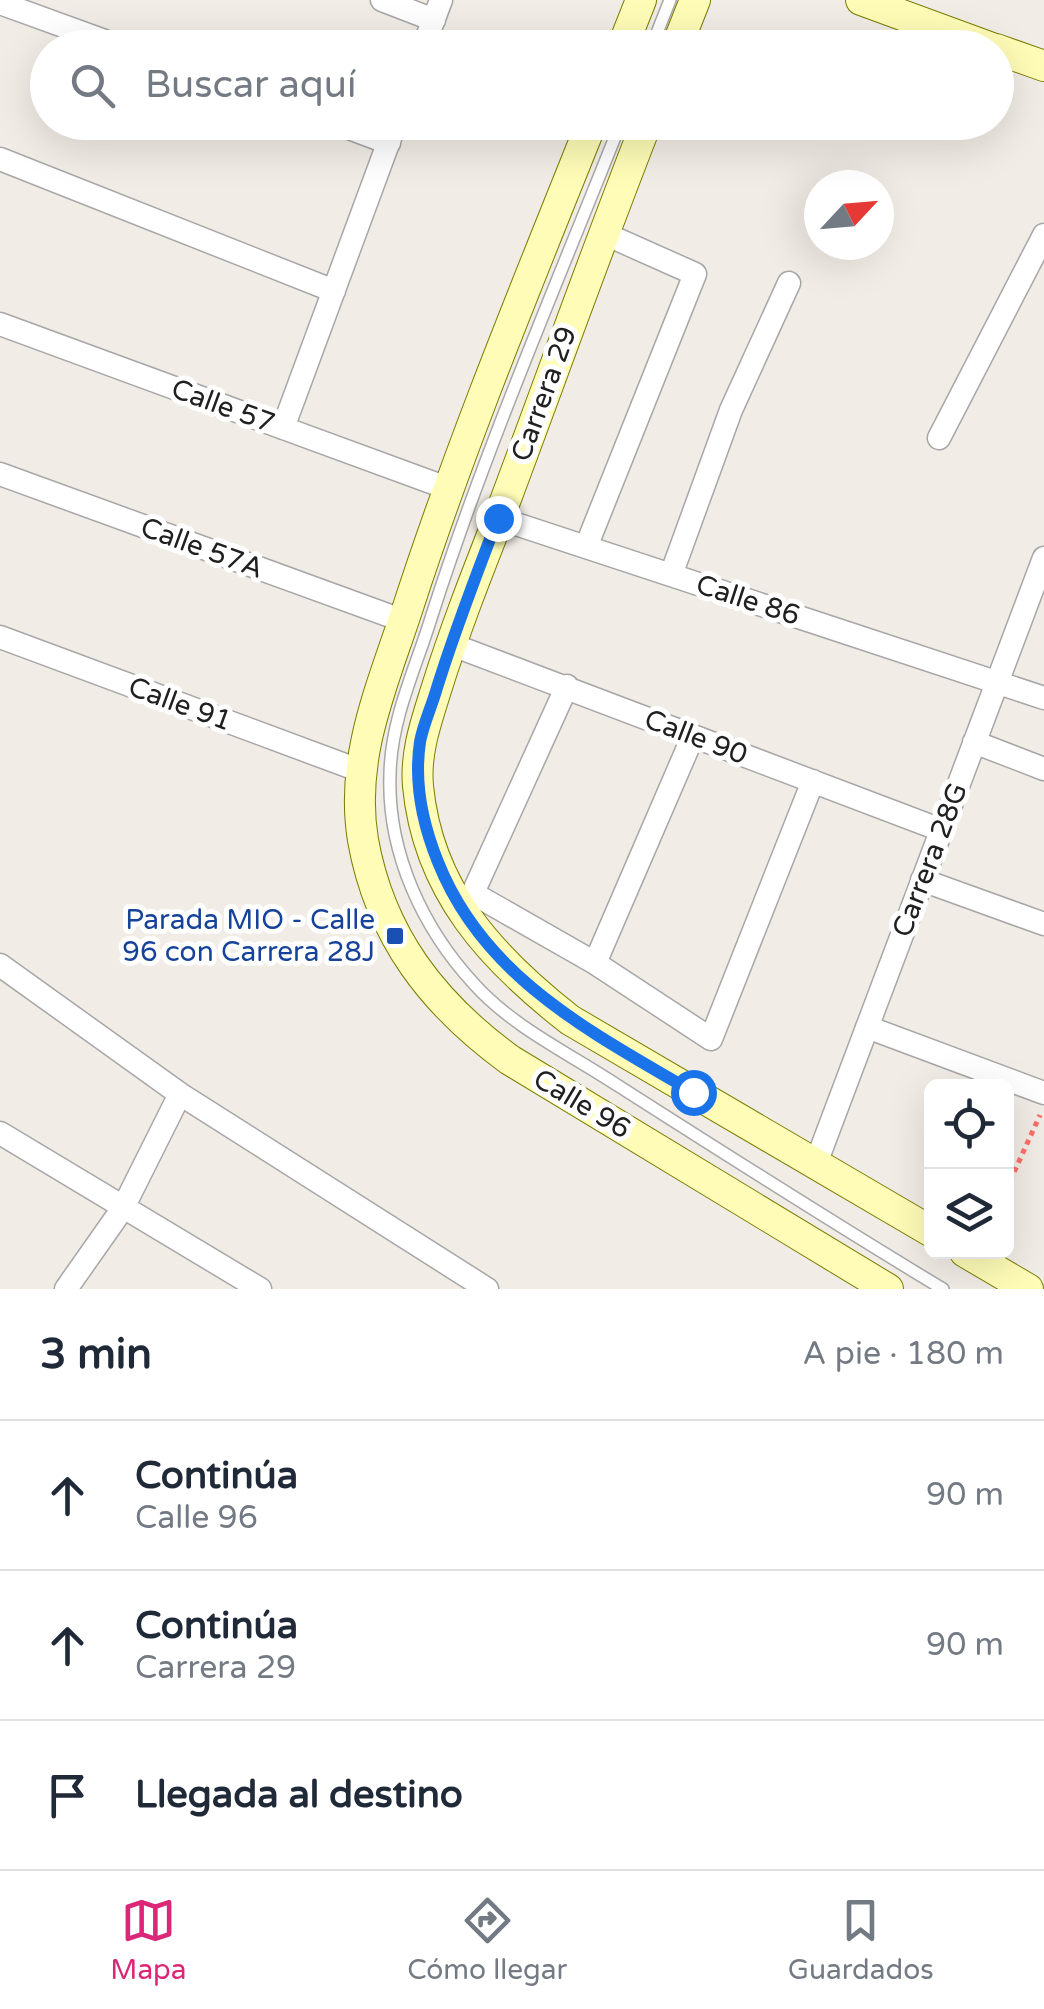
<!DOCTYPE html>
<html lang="es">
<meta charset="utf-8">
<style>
:root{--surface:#fff;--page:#f2f2f3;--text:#1f2937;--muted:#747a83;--line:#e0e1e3;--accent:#db2777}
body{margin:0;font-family:"Varela Round",sans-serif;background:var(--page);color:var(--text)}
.controls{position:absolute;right:30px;bottom:30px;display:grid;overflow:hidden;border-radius:15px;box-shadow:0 10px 40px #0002}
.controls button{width:90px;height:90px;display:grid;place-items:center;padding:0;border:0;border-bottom:2px solid var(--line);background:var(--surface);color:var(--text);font:50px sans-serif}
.compass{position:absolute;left:804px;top:170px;width:90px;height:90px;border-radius:50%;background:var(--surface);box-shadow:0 10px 40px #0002;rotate:64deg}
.stop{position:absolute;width:30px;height:30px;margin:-22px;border:8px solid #1a73e8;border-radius:50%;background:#fff}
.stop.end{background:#1a73e8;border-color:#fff;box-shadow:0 2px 10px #0008}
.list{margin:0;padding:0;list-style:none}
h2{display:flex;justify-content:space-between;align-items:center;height:130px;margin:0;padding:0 40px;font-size:42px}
h2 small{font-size:32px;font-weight:400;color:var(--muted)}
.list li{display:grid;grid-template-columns:65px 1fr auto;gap:30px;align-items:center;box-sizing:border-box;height:150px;padding:0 40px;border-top:2px solid var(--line)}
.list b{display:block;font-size:38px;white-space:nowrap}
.list p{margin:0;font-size:32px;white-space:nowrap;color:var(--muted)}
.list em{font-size:32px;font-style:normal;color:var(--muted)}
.icon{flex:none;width:55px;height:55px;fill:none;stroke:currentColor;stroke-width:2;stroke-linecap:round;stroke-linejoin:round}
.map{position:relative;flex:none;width:1044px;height:1289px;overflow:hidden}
.search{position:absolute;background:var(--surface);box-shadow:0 10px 40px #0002;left:30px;right:30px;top:30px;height:110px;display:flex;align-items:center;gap:25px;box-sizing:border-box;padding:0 35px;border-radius:55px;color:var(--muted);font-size:38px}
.sheet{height:580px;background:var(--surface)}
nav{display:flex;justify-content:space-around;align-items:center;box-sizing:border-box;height:140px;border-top:2px solid var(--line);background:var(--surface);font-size:28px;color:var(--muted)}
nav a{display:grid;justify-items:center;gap:5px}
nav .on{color:var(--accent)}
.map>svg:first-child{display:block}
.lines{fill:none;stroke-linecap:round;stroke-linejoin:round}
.lane-casing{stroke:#a7a7a7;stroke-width:14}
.street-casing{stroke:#a7a7a7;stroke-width:25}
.secondary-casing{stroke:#797d00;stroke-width:32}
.path{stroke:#ff6d68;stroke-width:5;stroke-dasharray:5 5;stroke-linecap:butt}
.lane{stroke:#fff;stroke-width:11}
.street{stroke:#fff;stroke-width:22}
.secondary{stroke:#fefcb6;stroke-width:30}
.route{stroke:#1a73e8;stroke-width:12}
.transit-dot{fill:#1a4fb4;stroke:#fff;stroke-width:4}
.labels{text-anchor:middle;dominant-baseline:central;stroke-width:10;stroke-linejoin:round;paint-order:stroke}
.street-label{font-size:28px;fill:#202020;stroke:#fff}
.transit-label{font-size:28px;fill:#164399;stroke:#fff;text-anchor:end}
</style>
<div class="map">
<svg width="1044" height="1289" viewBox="0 0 1044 1289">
<rect width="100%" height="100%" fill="#f1ece5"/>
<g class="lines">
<!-- lane casing -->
<g class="lane-casing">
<path id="lane" d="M651,48l19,-48
M621,122c-65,164 -135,325 -189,493 -16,53 -41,103 -42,159 -3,79 33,155 85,211 38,42 95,69 142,100 108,69 216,138 326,204"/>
</g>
<!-- street casing -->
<g class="street-casing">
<path id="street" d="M382,0l52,20
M0,3l124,45
M423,48l18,-48
M333,122l56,21
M0,159l334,132
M0,324l447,164
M283,428l113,-306
M939,438l105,-203
M0,474l404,147
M498,518l546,180
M586,547l109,-273 -92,-41
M671,575l60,-165 58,-127
M0,637l361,134
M450,644l491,186
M974,742l70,27
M922,880l122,44
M474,894l121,69 116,76 102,-258
M467,906l100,-220
M595,963l98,-227
M0,965l180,129 307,195
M867,1027l177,66
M0,1133l260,156
M816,1163l228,-605
M66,1289l57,-81 57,-114"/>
</g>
<!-- secondary casing -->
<g class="secondary-casing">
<path id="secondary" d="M861,0l131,48
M622,48l19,-48
M676,48l19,-48
M996,49l48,17
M592,122c-64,160 -130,319 -183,482 -25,78 -60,152 -46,236 17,96 70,164 147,220l378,229
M647,122c-52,132 -99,265 -149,398 -22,56 -44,112 -62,170 -10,32 -21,63 -18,96 10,105 74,173 152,234l362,212
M965,1252l63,37"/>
</g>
<!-- path -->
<path class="path" d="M1006,1190l34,-75"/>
<!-- lane -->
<use href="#lane" class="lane"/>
<!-- street -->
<use href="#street" class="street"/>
<!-- secondary -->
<use href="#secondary" class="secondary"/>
</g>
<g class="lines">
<!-- route -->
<path class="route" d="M498,518c-22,58 -44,114 -62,173 -5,17 -13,34 -16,51 -6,40 3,83 18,120 46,116 153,170 255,230"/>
</g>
<!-- markers -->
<rect class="transit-dot" x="385" y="926" width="20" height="20" rx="5"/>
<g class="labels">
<!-- street labels -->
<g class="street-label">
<text transform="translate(544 394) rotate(-70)">Carrera 29</text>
<text transform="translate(223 406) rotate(20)">Calle 57</text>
<text transform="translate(202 548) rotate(20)">Calle 57A</text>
<text transform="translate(748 600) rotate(18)">Calle 86</text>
<text transform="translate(180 704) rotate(20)">Calle 91</text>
<text transform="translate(696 737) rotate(21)">Calle 90</text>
<text transform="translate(930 860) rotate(-69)">Carrera 28G</text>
<text transform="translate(582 1104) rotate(31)">Calle 96</text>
</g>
<!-- transit labels -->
<g class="transit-label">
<text x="375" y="920">Parada MIO - Calle<tspan x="375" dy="32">96 con Carrera 28J</tspan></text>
</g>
</g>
</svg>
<div class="controls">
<button><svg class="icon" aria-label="locate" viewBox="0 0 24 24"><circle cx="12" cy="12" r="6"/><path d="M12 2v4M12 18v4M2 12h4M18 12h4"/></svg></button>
<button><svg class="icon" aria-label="layers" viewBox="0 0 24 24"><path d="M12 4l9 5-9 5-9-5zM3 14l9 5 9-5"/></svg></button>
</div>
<svg class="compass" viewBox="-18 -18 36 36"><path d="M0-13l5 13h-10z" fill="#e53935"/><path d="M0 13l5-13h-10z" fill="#747a83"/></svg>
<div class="stop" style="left:693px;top:1092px"></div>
<div class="stop end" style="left:498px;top:518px"></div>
<div class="search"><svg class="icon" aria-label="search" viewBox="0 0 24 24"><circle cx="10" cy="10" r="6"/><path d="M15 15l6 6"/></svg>Buscar aquí</div>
</div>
<section class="sheet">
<h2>3 min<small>A pie · 180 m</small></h2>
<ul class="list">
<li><svg class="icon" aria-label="ahead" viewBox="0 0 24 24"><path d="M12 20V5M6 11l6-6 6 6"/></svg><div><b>Continúa</b><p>Calle 96</p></div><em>90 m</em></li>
<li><svg class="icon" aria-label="ahead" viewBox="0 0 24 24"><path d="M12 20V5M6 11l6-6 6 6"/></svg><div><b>Continúa</b><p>Carrera 29</p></div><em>90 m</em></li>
<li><svg class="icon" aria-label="arrive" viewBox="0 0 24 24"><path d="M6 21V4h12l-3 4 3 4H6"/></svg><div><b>Llegada al destino</b></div></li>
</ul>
</section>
<nav>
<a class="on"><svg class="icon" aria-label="map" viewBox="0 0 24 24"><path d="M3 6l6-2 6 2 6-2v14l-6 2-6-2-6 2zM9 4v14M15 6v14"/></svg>Mapa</a>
<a><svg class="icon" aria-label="directions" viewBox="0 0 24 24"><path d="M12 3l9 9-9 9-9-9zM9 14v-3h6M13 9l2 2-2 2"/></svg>Cómo llegar</a>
<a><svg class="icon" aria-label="saved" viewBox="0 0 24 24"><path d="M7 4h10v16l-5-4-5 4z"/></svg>Guardados</a>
</nav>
